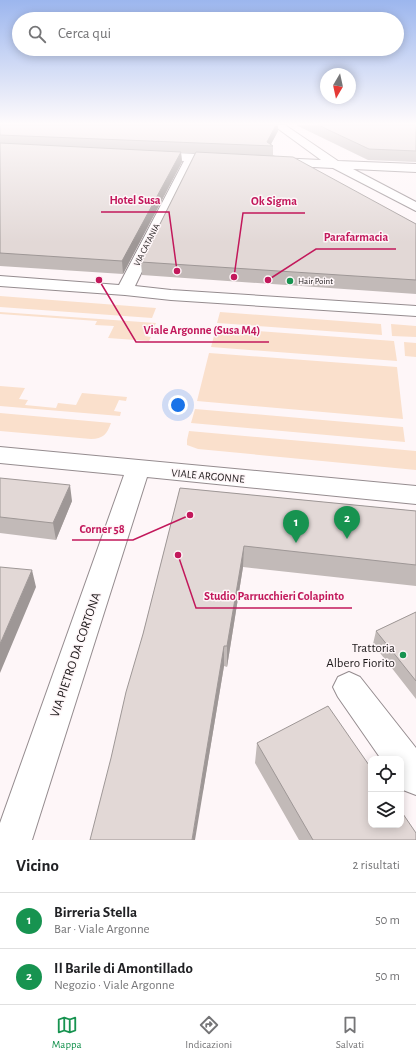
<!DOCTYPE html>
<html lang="it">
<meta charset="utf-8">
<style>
:root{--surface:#fff;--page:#f2f2f2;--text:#202124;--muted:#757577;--line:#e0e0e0;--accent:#179350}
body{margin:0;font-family:"Alegreya Sans",sans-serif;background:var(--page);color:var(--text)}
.controls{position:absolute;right:12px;bottom:12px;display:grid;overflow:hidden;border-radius:8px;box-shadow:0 2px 10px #0003}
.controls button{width:36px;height:36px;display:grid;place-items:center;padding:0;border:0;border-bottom:1px solid var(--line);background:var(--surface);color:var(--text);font:20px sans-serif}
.compass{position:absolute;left:320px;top:68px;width:36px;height:36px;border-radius:50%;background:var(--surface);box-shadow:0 2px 10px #0003;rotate:189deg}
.you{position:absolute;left:178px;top:405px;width:14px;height:14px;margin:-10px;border:3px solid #fff;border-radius:50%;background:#1a73e8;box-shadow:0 0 0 6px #1a73e833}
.badge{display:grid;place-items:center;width:26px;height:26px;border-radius:50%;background:var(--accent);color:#fff;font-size:13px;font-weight:700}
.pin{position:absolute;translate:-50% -33px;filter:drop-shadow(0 1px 2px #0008)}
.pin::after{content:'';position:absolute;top:21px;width:14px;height:12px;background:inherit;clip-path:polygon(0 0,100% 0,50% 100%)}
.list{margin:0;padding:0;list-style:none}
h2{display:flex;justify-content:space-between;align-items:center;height:52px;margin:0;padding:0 16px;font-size:17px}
h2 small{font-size:13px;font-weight:400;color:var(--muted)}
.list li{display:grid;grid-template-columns:26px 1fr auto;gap:12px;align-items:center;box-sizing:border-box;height:56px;padding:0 16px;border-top:1px solid var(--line)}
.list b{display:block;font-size:15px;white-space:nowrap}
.list p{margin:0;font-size:13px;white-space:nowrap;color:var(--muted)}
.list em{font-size:13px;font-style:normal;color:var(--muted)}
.icon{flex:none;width:22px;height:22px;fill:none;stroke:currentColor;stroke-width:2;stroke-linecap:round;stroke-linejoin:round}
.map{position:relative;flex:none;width:416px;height:840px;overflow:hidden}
.search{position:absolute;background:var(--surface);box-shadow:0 2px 10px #0003;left:12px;right:12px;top:12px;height:44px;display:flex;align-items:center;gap:10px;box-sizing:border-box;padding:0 14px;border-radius:22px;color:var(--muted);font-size:15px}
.sheet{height:164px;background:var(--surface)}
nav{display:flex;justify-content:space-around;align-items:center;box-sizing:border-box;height:56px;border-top:1px solid var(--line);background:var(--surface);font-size:11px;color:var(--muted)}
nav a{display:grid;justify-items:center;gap:2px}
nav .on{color:var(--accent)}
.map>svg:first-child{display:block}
.green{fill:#fae0cc}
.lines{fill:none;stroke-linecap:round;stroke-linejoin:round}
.minor-casing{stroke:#958c8f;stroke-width:2}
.minor{fill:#fff;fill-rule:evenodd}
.wall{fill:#c2bab8}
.shaded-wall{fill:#9e9796}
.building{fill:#e2d8d6;stroke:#9e9796}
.poi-dot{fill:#179350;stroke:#fef6f8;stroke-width:1.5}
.labels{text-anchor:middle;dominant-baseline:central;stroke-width:3;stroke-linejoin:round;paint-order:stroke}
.far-street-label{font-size:9px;fill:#1f1b1c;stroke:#fef6f8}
.far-poi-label{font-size:9px;fill:#1f1b1c;stroke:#fef6f8;text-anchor:start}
.street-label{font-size:11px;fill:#1f1b1c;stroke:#fef6f8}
.near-poi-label{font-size:13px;fill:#1f1b1c;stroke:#fef6f8;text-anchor:end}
.near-street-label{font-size:13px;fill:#1f1b1c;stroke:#fef6f8}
.leader{fill:none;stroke:#c2185b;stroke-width:1.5}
.callout-dot{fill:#c2185b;stroke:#fef6f8;stroke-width:1.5}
.callout-label{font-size:12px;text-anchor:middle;font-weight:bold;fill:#c2185b;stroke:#fef6f8;stroke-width:3;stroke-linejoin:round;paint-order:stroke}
</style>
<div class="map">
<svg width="416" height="840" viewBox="0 0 416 840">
<rect width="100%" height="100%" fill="#fef6f8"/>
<!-- green -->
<path class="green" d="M0,296l156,12 -4,10 -152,-11z
M0,312l156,11 -2,4h-6l-3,9 6,1 -2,4 -41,-3 6,-12 -19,-1 2,-4 -97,-7z
M220,312l161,12 1,11 -165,-12z
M391,324l25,2v11l-24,-1z
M216,328l178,13 3,20 -186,-14z
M404,342l12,1v14l-11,-1z
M209,353l188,14 6,52 -206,-18z
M0,386l25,2 -6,11 9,1 -3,5 31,3 2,-5 18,2 6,-12 45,4 -1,4 -7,-1 -5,11 7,1 -1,4 -120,-10z
M195,409l208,18 2,15 -214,-19z
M0,413l111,10c-4,11 -8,16 -20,16l-91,-8z
M189,431l227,20v19l-218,-21 -11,-4v-5z"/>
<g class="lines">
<!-- minor casing -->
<g class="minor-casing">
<path id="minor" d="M273,125h12l53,36 78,3v8l-63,-3 63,33v9l-83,-43 -60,-3 -2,-3 2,-3 4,-1 44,2z
M151,152l72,3 4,1 2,3 -2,3 -4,1 -28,-2 -60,125 36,4 245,16v10l-245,-16 -46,-5 -125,-9v-10l119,9 65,-124 -37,-3 -2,-2 2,-2z
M0,447l416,39v18l-269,-27 -115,363h-32v-17l124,-348 -124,-12z
M349,672l11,5 56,71v47l-13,-5 -2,-4v-27h-20l-43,-62 -5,-10 5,-10z"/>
</g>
<!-- minor -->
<use href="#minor" class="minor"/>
</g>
<!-- wall -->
<path class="wall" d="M0,125l278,6 -7,13 2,2v9l143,69v70l-274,-19 -1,-13 54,-109h-14l1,9 -59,112 -123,-8z
M296,125h120v37l-48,-2z
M0,478l72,23 -16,39 -56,-7z
M180,488l236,23v75l-173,-19 -16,100 -3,-1 -21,125 -60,-157z
M416,612v87l-43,-55 3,-13z
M257,743l159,97h-117l-44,-77z"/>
<!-- shaded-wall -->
<path class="shaded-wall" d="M276,125h2v6l-8,15 -3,-4z
M181,152l1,10 -59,112 -1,-13z
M70,485l2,16 -16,39 -3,-17z
M244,546l-1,21 -16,100v-21z
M32,570l4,17 -36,86v-29z
M224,646v20l-29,174h-3l11,-68z"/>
<!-- building -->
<path class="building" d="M0,125h276l-9,17 6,4 -273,-11z
M318,125h98v26l-47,-2z
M0,143l181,9 -59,109 -122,-8z
M196,152l97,5 123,67v56l-275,-18z
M0,478l70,7 -17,38 -53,-6z
M180,488l236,23v54l-172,-19 -17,100h-3l-21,126 -11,68h-102l21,-82 15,-66 17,-58z
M0,567l32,3 -32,74z
M416,612v69l-40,-50z
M328,706l43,62v57h30v-14l15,22v7h-103l-56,-97z"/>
<!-- sky -->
<linearGradient id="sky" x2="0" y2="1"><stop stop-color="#9cb6ee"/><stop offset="0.51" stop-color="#fffbfc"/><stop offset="1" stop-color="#fffbfc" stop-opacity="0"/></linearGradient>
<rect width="416" height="243" fill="url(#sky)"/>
<!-- markers -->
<g class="poi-dot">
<circle cx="290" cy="281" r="4"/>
<circle cx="403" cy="655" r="4"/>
</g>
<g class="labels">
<!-- far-street labels -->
<g class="far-street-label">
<text transform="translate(147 245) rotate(-63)">VIA CATANIA</text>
</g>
<!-- far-poi labels -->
<g class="far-poi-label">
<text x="298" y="281">Hair Point</text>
</g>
<!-- street labels -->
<g class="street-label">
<text transform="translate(208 476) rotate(5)">VIALE ARGONNE</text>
</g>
<!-- near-poi labels -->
<g class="near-poi-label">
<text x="395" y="648">Trattoria<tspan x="395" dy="15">Albero Fiorito</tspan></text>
</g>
<!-- near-street labels -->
<g class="near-street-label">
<text transform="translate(76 655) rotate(-71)">VIA PIETRO DA CORTONA</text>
</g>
</g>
<!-- callouts -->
<path class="leader" d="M177 271L169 212H101M234 277L243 213H305M268 280L316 249H396M99 280L136 342H269M190 515L133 540H72M178 555L196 608H352"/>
<g class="callout-dot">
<circle cx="177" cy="271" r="4"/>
<circle cx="234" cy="277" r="4"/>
<circle cx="268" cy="280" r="4"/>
<circle cx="99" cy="280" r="4"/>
<circle cx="190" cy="515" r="4"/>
<circle cx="178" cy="555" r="4"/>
</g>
<g class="callout-label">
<text x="135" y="204">Hotel Susa</text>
<text x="274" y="205">Ok Sigma</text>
<text x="356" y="241">Parafarmacia</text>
<text x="202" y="334">Viale Argonne (Susa M4)</text>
<text x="102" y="533">Corner 58</text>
<text x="274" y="600">Studio Parrucchieri Colapinto</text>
</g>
</svg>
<div class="controls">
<button><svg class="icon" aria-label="locate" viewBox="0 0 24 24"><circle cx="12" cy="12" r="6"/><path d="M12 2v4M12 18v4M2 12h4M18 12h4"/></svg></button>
<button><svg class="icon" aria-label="layers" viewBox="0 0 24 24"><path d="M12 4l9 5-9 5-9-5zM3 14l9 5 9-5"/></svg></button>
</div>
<svg class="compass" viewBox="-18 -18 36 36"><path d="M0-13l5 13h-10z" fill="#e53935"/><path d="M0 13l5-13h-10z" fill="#757577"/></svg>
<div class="you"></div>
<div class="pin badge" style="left:296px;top:543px">1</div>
<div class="pin badge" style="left:347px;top:539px">2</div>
<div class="search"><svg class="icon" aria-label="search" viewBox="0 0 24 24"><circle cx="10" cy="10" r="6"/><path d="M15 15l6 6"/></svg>Cerca qui</div>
</div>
<section class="sheet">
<h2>Vicino<small>2 risultati</small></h2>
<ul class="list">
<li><span class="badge">1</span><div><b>Birreria Stella</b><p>Bar · Viale Argonne</p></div><em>50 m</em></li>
<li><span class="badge">2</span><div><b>Il Barile di Amontillado</b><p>Negozio · Viale Argonne</p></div><em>50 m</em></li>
</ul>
</section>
<nav>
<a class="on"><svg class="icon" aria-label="map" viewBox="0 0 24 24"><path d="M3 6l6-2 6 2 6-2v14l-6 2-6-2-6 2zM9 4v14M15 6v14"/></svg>Mappa</a>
<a><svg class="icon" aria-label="directions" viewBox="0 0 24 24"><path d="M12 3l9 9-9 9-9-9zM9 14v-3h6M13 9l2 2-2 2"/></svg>Indicazioni</a>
<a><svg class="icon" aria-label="saved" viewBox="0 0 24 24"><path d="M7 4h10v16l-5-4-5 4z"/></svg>Salvati</a>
</nav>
